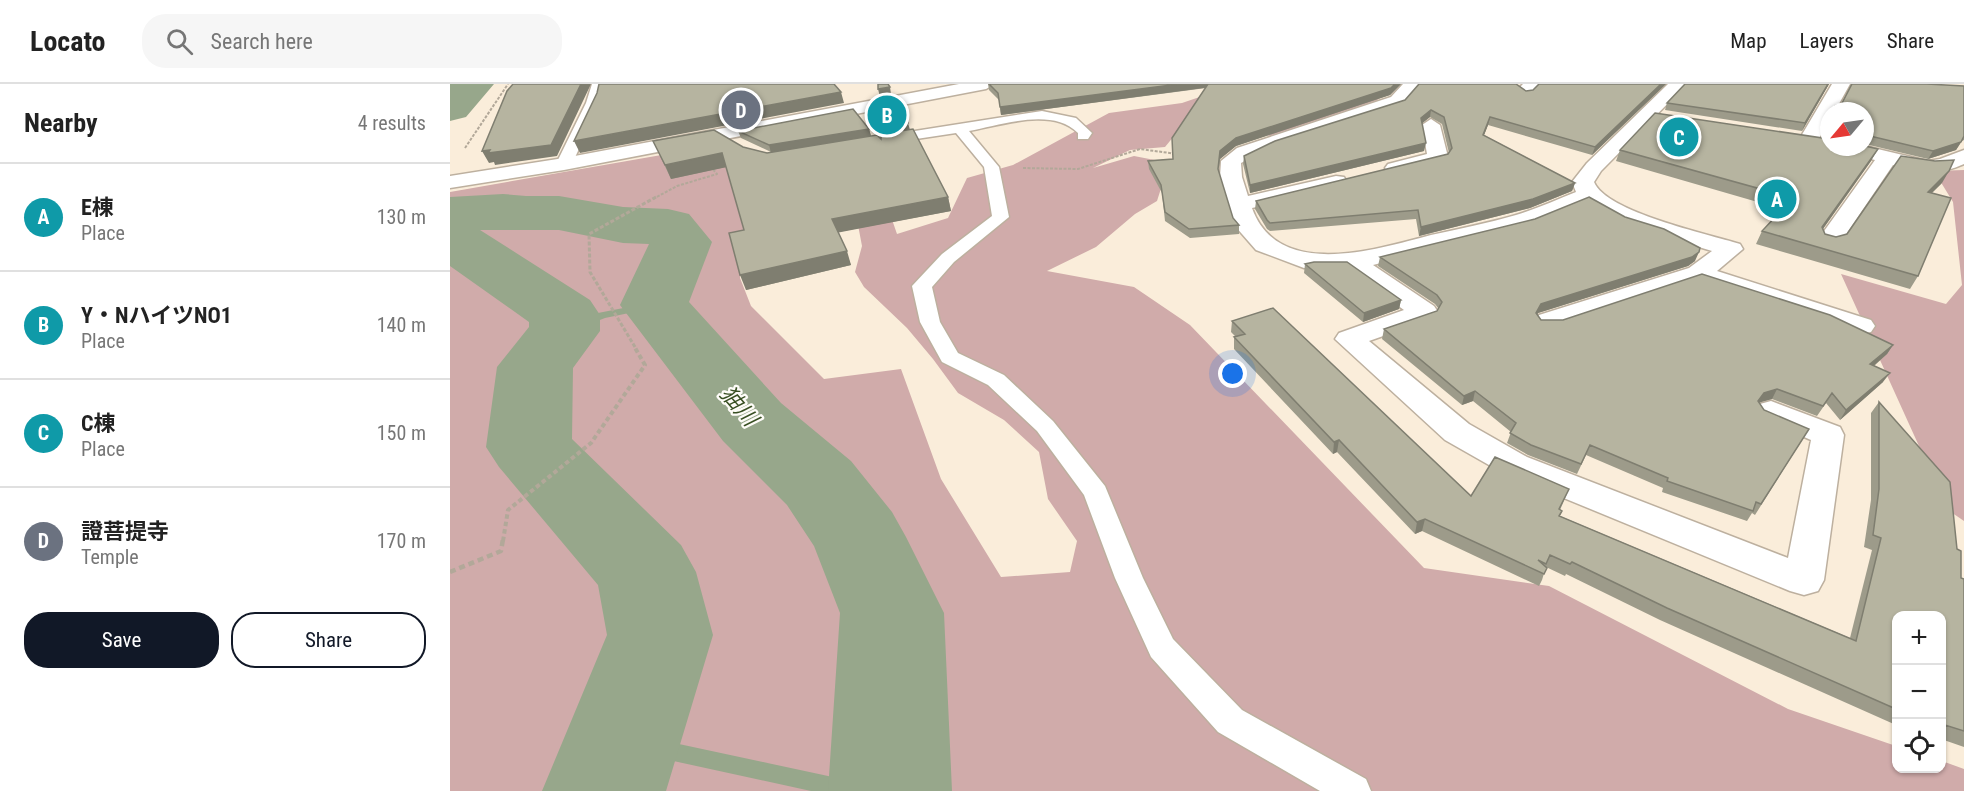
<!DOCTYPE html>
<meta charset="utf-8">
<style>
:root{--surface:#fff;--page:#f6f6f6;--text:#222;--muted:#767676;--line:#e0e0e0;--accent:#111827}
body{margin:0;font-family:"Roboto Condensed","Noto Sans JP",sans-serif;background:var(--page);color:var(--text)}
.controls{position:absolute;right:18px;bottom:18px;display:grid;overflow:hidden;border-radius:12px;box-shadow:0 2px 4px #0004}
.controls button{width:54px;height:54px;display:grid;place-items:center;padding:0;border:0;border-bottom:2px solid var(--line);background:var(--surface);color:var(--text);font:30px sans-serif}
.compass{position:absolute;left:1370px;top:18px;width:54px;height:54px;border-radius:50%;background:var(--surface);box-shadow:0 2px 4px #0004;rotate:241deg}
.you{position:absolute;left:783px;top:290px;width:21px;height:21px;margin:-15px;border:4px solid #fff;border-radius:50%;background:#1a73e8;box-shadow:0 0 0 9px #1a73e833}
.badge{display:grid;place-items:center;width:39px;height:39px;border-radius:50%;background:var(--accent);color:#fff;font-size:20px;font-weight:700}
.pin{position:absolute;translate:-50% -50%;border:3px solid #fff;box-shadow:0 2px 6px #0006}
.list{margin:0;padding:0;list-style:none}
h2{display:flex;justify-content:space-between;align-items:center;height:78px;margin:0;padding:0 24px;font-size:26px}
h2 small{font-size:20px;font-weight:400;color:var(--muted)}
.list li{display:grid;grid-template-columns:39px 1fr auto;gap:18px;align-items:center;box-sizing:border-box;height:108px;padding:0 24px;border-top:2px solid var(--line)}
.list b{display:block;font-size:22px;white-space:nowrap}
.list p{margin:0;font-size:20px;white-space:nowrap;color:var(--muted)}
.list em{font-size:20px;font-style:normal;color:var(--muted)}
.actions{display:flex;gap:12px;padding:18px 24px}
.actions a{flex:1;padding:14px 0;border:2px solid var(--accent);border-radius:24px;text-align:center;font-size:21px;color:var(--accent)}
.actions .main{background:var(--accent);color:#fff}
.icon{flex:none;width:33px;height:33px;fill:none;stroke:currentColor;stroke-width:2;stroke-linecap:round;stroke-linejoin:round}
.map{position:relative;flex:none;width:1514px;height:707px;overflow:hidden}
header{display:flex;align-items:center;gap:36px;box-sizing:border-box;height:84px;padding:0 30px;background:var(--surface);border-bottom:2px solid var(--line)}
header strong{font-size:28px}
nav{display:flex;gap:33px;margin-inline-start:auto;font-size:21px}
.search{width:420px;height:54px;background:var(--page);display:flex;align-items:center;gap:15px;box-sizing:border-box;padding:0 21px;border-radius:24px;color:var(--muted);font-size:22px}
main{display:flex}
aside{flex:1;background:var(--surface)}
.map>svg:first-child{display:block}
.forest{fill:#d0abaa}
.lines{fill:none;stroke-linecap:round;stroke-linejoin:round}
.stream{fill:#97a78b;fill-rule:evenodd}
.river{fill:#97a78b;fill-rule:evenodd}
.service-casing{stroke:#bdb09f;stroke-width:3}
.minor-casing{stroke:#bdb09f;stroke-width:3}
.path-far3{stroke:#b2a899;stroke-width:2;stroke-dasharray:3 1.5;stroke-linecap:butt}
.path-far2{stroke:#b2a899;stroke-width:3;stroke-dasharray:4 2;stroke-linecap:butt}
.path-far1{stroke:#b2a899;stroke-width:4;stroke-dasharray:4.5 3;stroke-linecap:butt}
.path{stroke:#b2a899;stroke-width:4.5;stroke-dasharray:6 4;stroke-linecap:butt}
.service{fill:#fff;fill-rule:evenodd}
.minor{fill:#fff;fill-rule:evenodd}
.wall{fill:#9d9b8a}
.shaded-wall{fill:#7f7e70}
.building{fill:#b6b4a0;stroke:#7f7e70;stroke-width:1.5}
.labels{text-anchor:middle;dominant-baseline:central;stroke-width:4.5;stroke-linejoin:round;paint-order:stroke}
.water-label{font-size:22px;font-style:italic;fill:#384f22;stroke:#fefcf8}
</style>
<header>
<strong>Locato</strong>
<div class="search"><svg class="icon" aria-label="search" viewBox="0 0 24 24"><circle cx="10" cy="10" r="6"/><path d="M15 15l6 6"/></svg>Search here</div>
<nav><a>Map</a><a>Layers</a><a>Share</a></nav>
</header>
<main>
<aside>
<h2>Nearby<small>4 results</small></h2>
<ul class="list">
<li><span class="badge" style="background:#0f9aa8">A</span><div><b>E棟</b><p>Place</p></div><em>130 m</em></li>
<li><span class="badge" style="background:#0f9aa8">B</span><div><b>Y・NハイツNO1</b><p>Place</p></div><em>140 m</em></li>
<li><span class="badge" style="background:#0f9aa8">C</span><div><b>C棟</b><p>Place</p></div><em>150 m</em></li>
<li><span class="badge" style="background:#6b7280">D</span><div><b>證菩提寺</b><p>Temple</p></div><em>170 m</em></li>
</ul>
<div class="actions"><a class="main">Save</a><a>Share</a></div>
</aside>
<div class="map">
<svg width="1514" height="707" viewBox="0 0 1514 707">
<rect width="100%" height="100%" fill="#faedda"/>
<!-- forest -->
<path class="forest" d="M851,0h93l-24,23 -98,30 -39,-16 -54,9 -14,17 -35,3 -37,18 41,-12 31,6 -1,17 -7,22 -22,13 -39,33 -49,24 87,16 56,38 234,243 125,18 239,123 108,37v22h46v-7l22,8v22h-1514v-599l263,-46 51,23 -29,26 9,35 -4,48 11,28 73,73 77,-10 40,110 60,98 69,-5 7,-31 -29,-42 -9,-47 -35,-32 -46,-27 -25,-34 -26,-31 -43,-41 -9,-15 7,-26 -4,-21 30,-17 9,26 51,-16 19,-40 46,-13 96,-52 73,-10 44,-15z
M1514,86v351l-16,-11 -107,-236 105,30 16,-19 -9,-83 -19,-31z"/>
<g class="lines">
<!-- stream -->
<path class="stream" d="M204,218l4,1v4l-53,11 -41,16 -6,-3 40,-18z
M173,648l233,50 34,-10 7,3 3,7 -3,7 -6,2h-80l-188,-41 -7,-3 -3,-6 3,-6z"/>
<!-- river -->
<path class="river" d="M0,0h44l-28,33 -16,4z
M53,110l23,2h33l64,11 45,2 21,5 23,28 -23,60 92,101 70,58 41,51 14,25 38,76 8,178h-124l12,-178 -26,-67 -27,-41 -64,-64 -103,-136 29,-61 -26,-1 -64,-13h-79l110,70 10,15v16l-27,37 -1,71 109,106 15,27 17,63 -47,156h-124l65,-156 -9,-50 -99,-118 -13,-20 11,-80 32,-40v-5l-79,-56v-69z"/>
<!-- service casing -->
<g class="service-casing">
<path id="service" d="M142,0h12l-4,19 -28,61 -3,3h-10l-3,-3 30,-61z
M592,27l34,7 16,15 -4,6h-10v-6c-26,-26 -76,-8 -109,-2l30,36 10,50 -55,45 -22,25 8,35 18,31 46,22 49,46 52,65 38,92 30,61 69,71 124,69 5,12h-51l-102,-59 -67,-75 -36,-79 -31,-83 -47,-64 -49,-46 -46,-23 -22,-40 -8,-36 30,-32 50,-38 -8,-49 -28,-34 -73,11 -7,-4 7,-4z"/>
</g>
<!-- minor casing -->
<g class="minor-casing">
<path id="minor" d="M509,0h36l-9,5 -422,81 -114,18v-12l114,-18z
M953,0h19l-19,21 -129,42 -33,16 1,14 6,19 88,-20 8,1 3,5 -3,5 -92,21c26,73 125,41 179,27 28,-6 57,-12 85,-20 20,-6 40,-15 60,-23l-4,-10 15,-19 81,-79h19l-86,87 -7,11c12,30 114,52 146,62l3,5 -26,22 154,49 4,6 -4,6 -10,2 -10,-2 -153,-51 -139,46 -10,2 -10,-2 -4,-6 4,-6 150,-47 23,-17 -89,-27 -36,-21 -55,22 -159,40 61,41 4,6 -4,6 -65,23 100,83 58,33 261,101 23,-118 -51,-22 -5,-7 5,-7 11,-3 69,26 4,8 -20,145 -6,11 -14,4 -14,-4 -287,-118 -58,-33 -110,-101 4,-6 65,-23 -57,-41 -43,-1 -48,-18 -21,-24 -15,-49 1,-16 16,-13 154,-51z
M1073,0h20l-12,11 -6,1 -9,-5z
M1382,0h18l-15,27h-6v10l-12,21h-14l-3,-4z
M981,35l9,6 8,32 -3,4 -50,13 -7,-2 -3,-4 3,-4 39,-10 -5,-29z
M1415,62l63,15 12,-2 24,-9v14c-26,12 -45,7 -71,1l-55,81 -9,2 -9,-2 -3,-5 58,-81 -37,-9 -3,-4z"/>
</g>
<!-- path-far3 -->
<path class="path-far3" d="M15,64l43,-64
M573,84l55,1 62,-20 37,5
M203,115l24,-13 40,-12 -6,-7"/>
<!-- path-far2 -->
<path class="path-far2" d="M185,263l-45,-75 -1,-38 67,-37"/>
<!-- path-far1 -->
<path class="path-far1" d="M53,457l5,-31 83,-67 54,-78 -11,-19"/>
<!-- path -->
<path class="path" d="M0,488l51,-21 2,-12"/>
<!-- service -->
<use href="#service" class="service"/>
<!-- minor -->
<use href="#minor" class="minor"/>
</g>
<!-- wall -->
<path class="wall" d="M538,0h413l-11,11 -154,51 -16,13 -2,11 15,48 6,7v9l-49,4 -25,-17 -3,-28 -13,-24 -1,-8 25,-2 33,-71 -205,27 -2,-15 -10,-10z
M1216,0l-74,71 -104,-30 -4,10 91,48 -3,8 -42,17 -111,28 -3,-17 -146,12 -3,-2 -12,-20 1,-8 192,-47 1,-1 -7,-29 -12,-7 -8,6 2,28 -174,42 -7,-29 1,-8 161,-56 114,-14 7,5z
M1379,0l-27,47 -137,-21 2,-7z
M1401,0h76l37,2v54l-2,1 -6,9 -28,9 -63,-15v-33h-33l3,-5 6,-1z
M1379,41v10l-4,-1z
M431,43l29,2 38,68 3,14 -113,21 13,33 -105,25 -2,-60 -18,-63 -55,12 -18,-38 90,6 24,6 4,-1 -30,-14 -3,-7 131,-2 2,7 10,3 2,-5z
M1170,66l251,11 -48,68 2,5 11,3 11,-3 95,-51 -10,10 -14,83 -8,13 -154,-45 6,-13 20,-22 -166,-48z
M930,173l315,4 -7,5 -150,47 -1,2 4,5 352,25 -6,9 -13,12 9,16 -43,38 -14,-17 -9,13 -45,-17 -13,3 5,8 45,19 -54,86 -3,-2 -5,8 -85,-29 1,-4 -77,-33 -9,19 -49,-19 -21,-12 4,-11 -38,-31 -11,4 -80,-66 2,-10 53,-18 1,-3 -3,-4 -57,-38z
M855,180l96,36 -2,9 -36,13 -59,-49z
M782,237l239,175 98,-7 -9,21 2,1 -2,5 290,122 22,-88 -8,-3 7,-47v-87l8,-11 78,147 4,29 3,1v168l-23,-8v-124h-45v110l-236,-105 -94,-46 -1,2 -19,-9 -4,13 -3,6 -117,-55 -7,3 -78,-82 -4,2 -99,-105v-12h2l-5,-5z"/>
<!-- shaded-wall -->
<path class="shaded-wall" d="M131,0h10l-34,72 -62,9 -1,-3 -5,1 -7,-12 8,-1z
M729,0h32v3l-210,28 -1,-8z
M945,0h6l-11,11 -154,51 -16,13 -2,18 2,-26 16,-13z
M1211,0h5l-74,71 3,-8z
M1378,0h1l-27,47 3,-8z
M440,3l1,7 -11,3 -2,-8z
M391,8l3,11 -264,50 -6,-12z
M981,26l-1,7 -10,8 1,-7z
M1040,33l-2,8 -7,18 2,-8z
M458,39l2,7 -27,5 -2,-8z
M419,45l2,7 -100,17 -2,-8z
M1511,58l-5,8 -28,9 5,-8z
M976,59l-2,8 -174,42v-8z
M1428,65l-7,12 -56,79 7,-13z
M272,69l5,14 -56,12 -6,-14z
M1499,87l-7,12 -22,21 8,-12z
M1125,99l-3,8 -42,17 -111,28 2,-9z
M498,113l3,14 -115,22 -4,-14z
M397,167l4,14 -105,25 -6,-15z
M1249,168l-4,9 -7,5 -150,47 -5,9 3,-9 5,-9z
M951,216l-2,9 -36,13 1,-9z
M1443,261l-6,9 -23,20 6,-10z
M1440,289l-7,9 -43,38 6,-10z
M1327,305l-5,10 -14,4v-2l6,-8z
M1025,307l-2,10 -11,4 2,-9z
M889,356l-2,12 -4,2 1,-12z
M975,435l-3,12 -7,3 2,-12z"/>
<!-- building -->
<path class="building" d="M63,0h68l-30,61 -63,8 2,-3 -8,1 25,-60z
M149,0h235l7,8 -267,49 23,-48z
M428,0h10l2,3 -12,2z
M539,0h190l-179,23 -2,-14z
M758,0h187l-4,4 -155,50 -16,13 -2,18 15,49 6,7 -50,4 -24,-17 -4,-27 -13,-24 25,-2 -1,-21z
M969,0h97l10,7 7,-1 6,-6h122l-66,63 -105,-30 -7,18 92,48 -42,16 -112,28 -3,-17 -148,13 -3,-3 -11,-19 192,-47 4,-6 -8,-31 -13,-7 -10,8 5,25 -176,42 -6,-29 31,-15 130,-41z
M1235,0h143l-23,39 -138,-20z
M1402,0h75l37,2v50l-3,6 -28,9 -63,-15h-5v-25h-30v-5l6,-1z
M447,17l11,22 -27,4 -2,-23z
M403,25l16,20 -100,16 -31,-14z
M1205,29l174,26v8l36,-1 13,3 -56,78 3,7 11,3 11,-3 54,-78 34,5 19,-1 -5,11 -21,21 23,6 -33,78 -156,-45 31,-33 -173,-48z
M463,45l35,68 -116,22 15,32 -107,24 -11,-42 15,-3 -22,-77 -57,12 -12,-24 61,-11 29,17 24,6 110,-18 4,4v-5z
M1139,113l36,20 39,12 36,19 -1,4 -7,5 -151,47 -5,9 5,7h22l139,-46 128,41 63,30 -23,19 20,9 -44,37 -14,-17 -9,13 -46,-17 -13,4 -6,8 6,9 45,19 -48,75 -5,-2 -3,9 -86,-30 1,-3 -78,-33 -9,19 -50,-19 -21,-12 6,-10 -41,-32 -11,5 -80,-67 53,-18 5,-9 -5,-7 -57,-38 155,-38z
M864,178h33l54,38 -37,13 -59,-49z
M823,224l198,188 24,-39 74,32 -10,20 3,2 -3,5 297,125 25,-103 -8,-3 6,-46v-87l71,80 7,67 4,2v27l3,1v152l-19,-6v5l-4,-1v-114h-45v94l-229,-101 -95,-46 -2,2 -20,-9 -4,9 -8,-4 9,8 -3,6 -119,-55 -8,3 -78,-82 -5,2 -100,-105 11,-3 -13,-13z"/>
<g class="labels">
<!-- water labels -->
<g class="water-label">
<text transform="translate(289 322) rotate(49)">㹨川</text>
</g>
</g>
</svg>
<div class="controls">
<button>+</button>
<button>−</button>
<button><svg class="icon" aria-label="locate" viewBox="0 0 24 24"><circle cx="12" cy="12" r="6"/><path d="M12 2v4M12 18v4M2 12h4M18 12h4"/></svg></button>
</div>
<svg class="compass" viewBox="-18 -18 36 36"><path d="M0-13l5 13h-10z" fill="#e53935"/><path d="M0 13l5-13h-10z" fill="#767676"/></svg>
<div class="you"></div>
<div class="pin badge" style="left:1327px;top:115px;background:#0f9aa8">A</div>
<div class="pin badge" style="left:437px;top:31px;background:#0f9aa8">B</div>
<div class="pin badge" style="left:1229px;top:53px;background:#0f9aa8">C</div>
<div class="pin badge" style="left:291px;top:26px;background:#6b7280">D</div>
</div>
</main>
